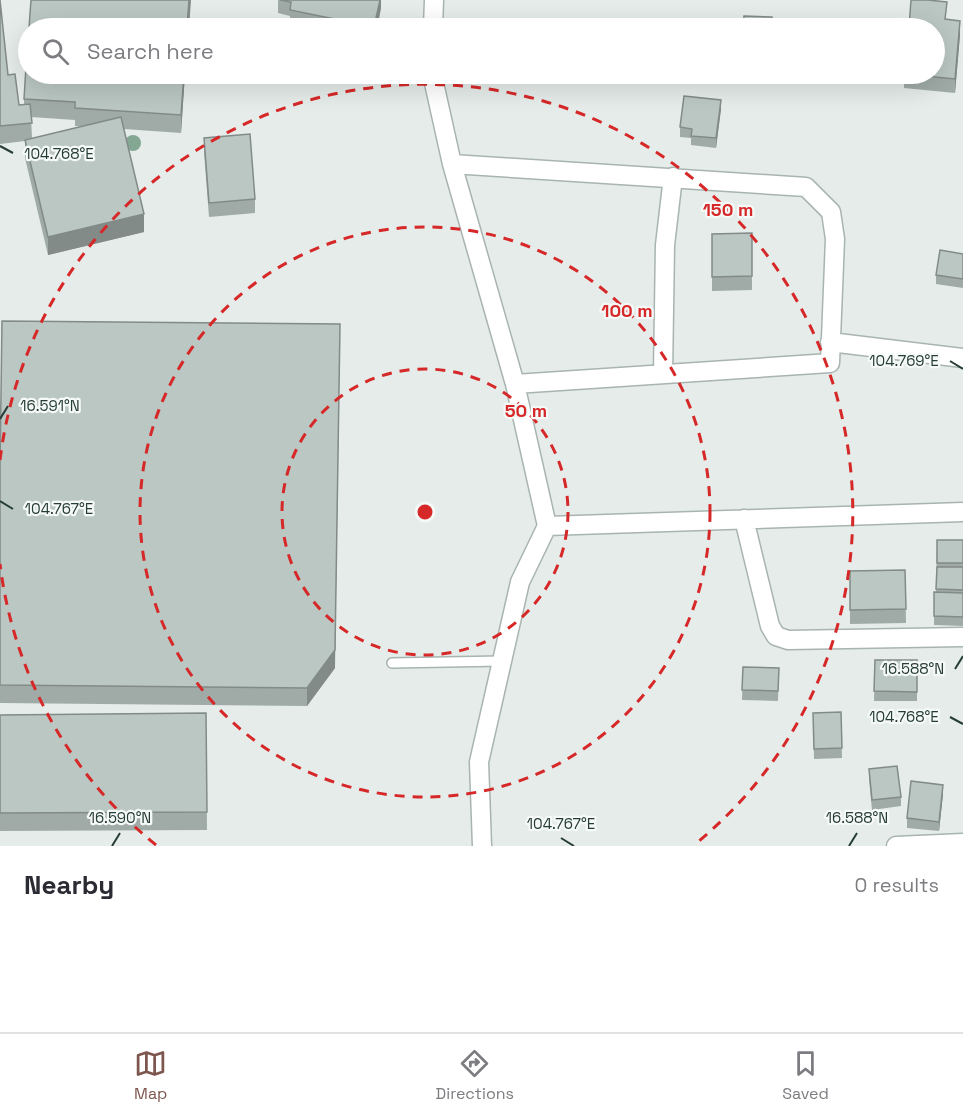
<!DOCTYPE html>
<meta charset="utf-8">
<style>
:root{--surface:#fff;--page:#f7f7f7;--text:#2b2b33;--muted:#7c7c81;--line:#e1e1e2;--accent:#7d574e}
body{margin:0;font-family:"Space Grotesk",sans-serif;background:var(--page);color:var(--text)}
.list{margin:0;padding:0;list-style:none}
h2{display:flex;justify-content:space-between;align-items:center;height:78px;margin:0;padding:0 24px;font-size:26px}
h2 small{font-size:20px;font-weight:400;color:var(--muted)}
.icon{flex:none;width:33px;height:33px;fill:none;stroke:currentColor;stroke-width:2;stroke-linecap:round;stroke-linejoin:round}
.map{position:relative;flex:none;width:963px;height:846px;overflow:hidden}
.search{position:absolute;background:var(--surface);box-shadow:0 6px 24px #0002;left:18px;right:18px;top:18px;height:66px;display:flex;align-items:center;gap:15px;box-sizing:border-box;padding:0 21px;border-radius:33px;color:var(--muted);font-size:22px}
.sheet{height:186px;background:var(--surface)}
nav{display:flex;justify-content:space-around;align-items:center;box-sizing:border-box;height:84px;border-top:2px solid var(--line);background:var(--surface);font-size:16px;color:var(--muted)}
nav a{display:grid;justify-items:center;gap:3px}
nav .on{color:var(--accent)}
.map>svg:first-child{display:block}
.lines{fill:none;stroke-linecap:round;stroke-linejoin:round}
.service-casing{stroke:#a8b4b0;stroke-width:12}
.minor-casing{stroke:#a8b4b0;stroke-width:21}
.service{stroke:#fff;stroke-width:9}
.minor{stroke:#fff;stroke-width:18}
.tree{fill:#84a793}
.wall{fill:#a0aba7;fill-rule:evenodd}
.shaded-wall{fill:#828b88}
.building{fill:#bac7c2;stroke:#828b88;stroke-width:1.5}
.ticks{fill:none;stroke:#263c36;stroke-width:2}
.ring{fill:none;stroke:#d62828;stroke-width:3;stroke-dasharray:10 8}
.ticks-label{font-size:15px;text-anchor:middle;fill:#263c36;stroke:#f5f9f7;stroke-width:4.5;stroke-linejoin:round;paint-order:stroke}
.centre{fill:#d62828;stroke:#f5f9f7;stroke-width:3}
.ring-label{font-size:18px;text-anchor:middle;font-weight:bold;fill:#d62828;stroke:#f5f9f7;stroke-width:4.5;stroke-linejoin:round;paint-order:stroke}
</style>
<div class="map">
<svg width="963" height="846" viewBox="0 0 963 846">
<rect width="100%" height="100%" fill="#e5ece9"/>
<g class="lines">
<!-- service casing -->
<g class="service-casing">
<path id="service" d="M392,663l110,-2"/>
</g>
<!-- minor casing -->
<g class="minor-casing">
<path id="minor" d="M433,28l1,-28
M432,74l20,90 63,220 32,142 -27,56 -41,180 3,84
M452,164l354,23 25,25 4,27 -5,124 -315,21
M830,342l133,16
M663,374l2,-129 8,-68
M744,519l26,107 6,10 12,4 175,-3
M547,526l416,-14
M896,846l67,-3"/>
</g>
<!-- service -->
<use href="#service" class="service"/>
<!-- minor -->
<use href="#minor" class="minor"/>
</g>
<!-- trees -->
<circle class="tree" cx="133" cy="143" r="8"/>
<!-- wall -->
<path class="wall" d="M0,0l8,75 11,30h5v-6l161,-25 -4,59 -57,-4 20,103 -96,23 -23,-97v-17l-25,3zM31,117l44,3v6h7l-50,12z
M278,0h103v8l-4,20h-64l-23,-4v-8l-12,-3z
M946,19l14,16 -5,58 -51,-5v-14z
M742,74h28v3l-28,-1z
M721,109l-5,39 -25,-3v-7l-11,-1v-10z
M204,138l51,61v14l-46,4 -5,-65z
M752,233v57l-40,1v-57z
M963,254v34l-27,-4v-9z
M0,467l335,201 -28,38 -307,-3z
M937,540h26v86l-29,-1v-33h2z
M905,570l1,53 -56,1v-53z
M875,660h42v41h-43z
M743,667l36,1 -1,33 -36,-1z
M841,712l1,46 -28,1 -1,-46z
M206,713l1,117 -207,1v-116z
M869,769l32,28v9l-29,4 -3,-31z
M943,794l-4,37 -32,-3v-10z"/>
<!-- shaded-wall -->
<path class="shaded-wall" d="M189,0h2l-2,28h-2z
M380,0h1v8l-4,20h-3z
M960,21v14l-5,58v-14z
M184,74h1l-4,59v-18z
M721,100v9l-5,39v-10z
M144,214v18l-96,23v-18z
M340,324l-5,344 -28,38v-18z
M943,785v9l-4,37v-9z"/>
<!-- building -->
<path class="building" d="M0,0l8,75 7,-1 4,31 11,-1 2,19 -32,3z
M31,0h158l-2,28h-158z
M280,0h100l-6,27 -84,-17 1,-8z
M911,0h17l19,2 -2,17 15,2 -5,58 -51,-5h30v-46h-25z
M744,16l28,1v11h-29z
M28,34v40h156l-3,41 -106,-7v-6l-51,-3z
M684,96l37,4 -5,38 -25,-2 1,-7 -12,-2z
M121,117l23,97 -96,23 -23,-97z
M250,134l5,65 -46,4 -5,-65z
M752,233v43l-40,1v-43z
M940,250l23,4v25l-27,-4z
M2,321l338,3 -5,326 -28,38 -307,-3v-218z
M937,540h26v23h-26z
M937,567h26v23l-27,-1z
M905,570l1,39 -56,1v-39z
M934,592l29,1v24l-29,-1z
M875,660h42v32l-43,-1z
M743,667l36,1 -1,23 -36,-1z
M841,712l1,36 -28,1 -1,-36z
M206,713l1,99 -207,1v-98z
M897,766l4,31 -29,3 -3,-31z
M911,781l32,4 -4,37 -32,-4z"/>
<!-- ticks -->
<path class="ticks" d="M0,146l13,7M950,361l13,8M0,419l8,-13M0,501l13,8M955,669l8,-13M950,717l13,7M561,838l13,8M112,846l8,-13M849,846l8,-13"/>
<!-- distance rings -->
<g class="ring">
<circle cx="425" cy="512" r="143"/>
<circle cx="425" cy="512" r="285"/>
<path d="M156 845A428 428 0 0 1 0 564M0 460A428 428 0 1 1 694 845"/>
</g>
<g class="ticks-label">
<text x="59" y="159">104.768°E</text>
<text x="904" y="366">104.769°E</text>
<text x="50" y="411">16.591°N</text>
<text x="59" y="514">104.767°E</text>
<text x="913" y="674">16.588°N</text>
<text x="904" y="722">104.768°E</text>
<text x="120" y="823">16.590°N</text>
<text x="857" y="823">16.588°N</text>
<text x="561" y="829">104.767°E</text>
</g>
<circle cx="425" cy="512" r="9" class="centre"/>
<g class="ring-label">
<text x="728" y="216">150 m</text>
<text x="627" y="317">100 m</text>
<text x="526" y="417">50 m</text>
</g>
</svg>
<div class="search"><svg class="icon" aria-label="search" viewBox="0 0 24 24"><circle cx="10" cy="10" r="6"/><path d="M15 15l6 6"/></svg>Search here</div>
</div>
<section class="sheet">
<h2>Nearby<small>0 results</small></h2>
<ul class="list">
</ul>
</section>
<nav>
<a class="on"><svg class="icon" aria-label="map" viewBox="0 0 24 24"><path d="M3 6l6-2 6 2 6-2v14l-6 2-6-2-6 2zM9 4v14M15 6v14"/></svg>Map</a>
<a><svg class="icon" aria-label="directions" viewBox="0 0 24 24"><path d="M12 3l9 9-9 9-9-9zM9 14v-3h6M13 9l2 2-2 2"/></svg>Directions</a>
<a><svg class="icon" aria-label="saved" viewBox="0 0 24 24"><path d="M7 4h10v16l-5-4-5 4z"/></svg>Saved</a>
</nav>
